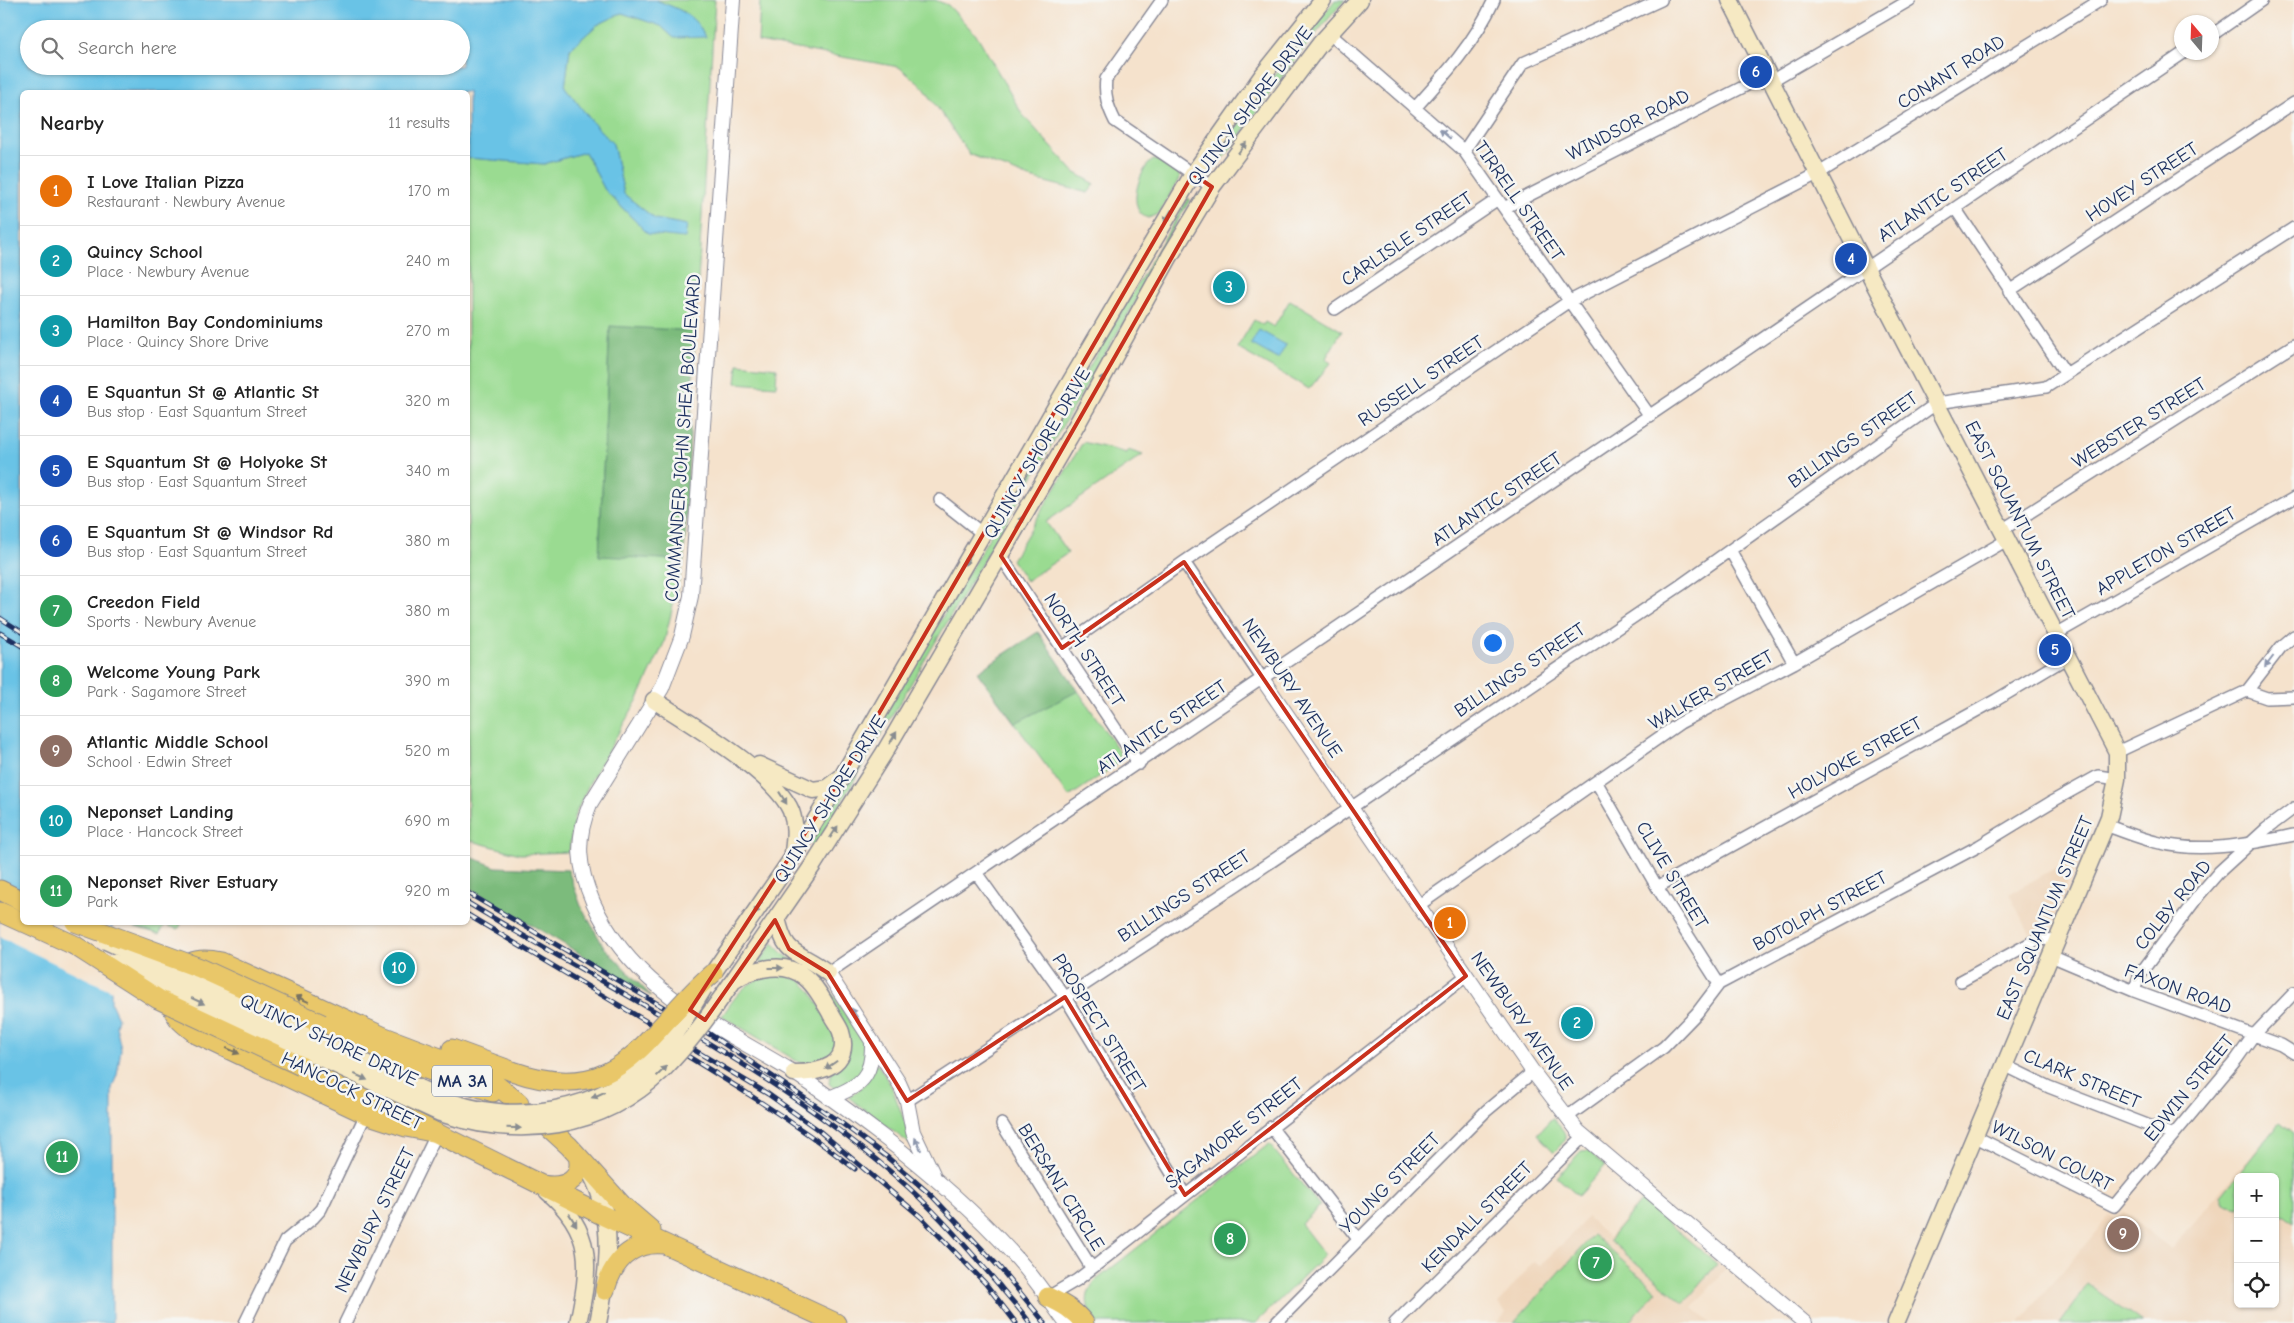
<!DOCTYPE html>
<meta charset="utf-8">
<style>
:root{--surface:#fff;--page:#f2f2f2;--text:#222;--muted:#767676;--line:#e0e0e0;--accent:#db2777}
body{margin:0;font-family:"Comic Neue",sans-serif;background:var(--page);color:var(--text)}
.controls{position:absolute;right:15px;bottom:15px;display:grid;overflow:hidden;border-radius:8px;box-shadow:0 1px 4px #0004}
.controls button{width:45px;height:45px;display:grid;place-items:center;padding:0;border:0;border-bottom:1px solid var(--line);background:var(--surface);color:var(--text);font:25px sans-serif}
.compass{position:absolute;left:2174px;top:15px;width:45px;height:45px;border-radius:50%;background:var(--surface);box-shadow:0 1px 4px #0004;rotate:341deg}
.you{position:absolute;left:1492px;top:642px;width:18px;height:18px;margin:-12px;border:4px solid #fff;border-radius:50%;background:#1a73e8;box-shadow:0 0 0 8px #1a73e833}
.badge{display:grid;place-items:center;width:32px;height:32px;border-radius:50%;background:var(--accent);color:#fff;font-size:16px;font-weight:700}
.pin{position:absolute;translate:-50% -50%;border:2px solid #fff;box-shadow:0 1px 5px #0006}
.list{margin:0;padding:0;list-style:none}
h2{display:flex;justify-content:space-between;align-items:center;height:65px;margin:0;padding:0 20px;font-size:21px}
h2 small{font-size:16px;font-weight:400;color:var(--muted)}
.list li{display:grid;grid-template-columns:32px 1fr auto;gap:15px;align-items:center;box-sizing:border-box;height:70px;padding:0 20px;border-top:1px solid var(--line)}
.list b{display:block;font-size:19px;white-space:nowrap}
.list p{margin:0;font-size:16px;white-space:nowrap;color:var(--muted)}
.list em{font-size:16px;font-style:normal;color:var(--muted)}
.icon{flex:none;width:28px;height:28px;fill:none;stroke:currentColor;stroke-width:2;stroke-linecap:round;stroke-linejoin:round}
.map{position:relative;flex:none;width:2294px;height:1323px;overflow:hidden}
.search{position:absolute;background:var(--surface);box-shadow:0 1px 4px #0004;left:20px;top:20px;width:450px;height:55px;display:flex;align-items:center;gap:12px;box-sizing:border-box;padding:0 18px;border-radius:28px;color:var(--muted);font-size:19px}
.panel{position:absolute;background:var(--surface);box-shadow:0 1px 4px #0004;left:20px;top:90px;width:450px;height:835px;border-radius:8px}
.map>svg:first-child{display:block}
.built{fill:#efd6bb;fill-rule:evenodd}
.green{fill:#9adb91;stroke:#5a8578}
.forest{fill:#7bbb7b;stroke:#4b756c}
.water{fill:#69c3e6;stroke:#4279a2;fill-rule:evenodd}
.pier{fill:#f5e2cc}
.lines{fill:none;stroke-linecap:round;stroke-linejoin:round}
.minor-casing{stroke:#888895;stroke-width:14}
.tertiary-casing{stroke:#888895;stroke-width:16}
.secondary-casing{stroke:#888895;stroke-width:19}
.primary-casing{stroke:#888895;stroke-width:21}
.minor{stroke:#fff;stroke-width:11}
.tertiary{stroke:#fff;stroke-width:14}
.secondary{stroke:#f6e9c3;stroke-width:16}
.primary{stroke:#e9c769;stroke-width:19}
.rail-casing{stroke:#1b2f5e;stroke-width:5}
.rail{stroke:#f6f6f2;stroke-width:3;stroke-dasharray:9;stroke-linecap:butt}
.secondary-bridge-casing{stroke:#888895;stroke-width:19;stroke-linecap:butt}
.primary-bridge-casing{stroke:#888895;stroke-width:21;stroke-linecap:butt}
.secondary-bridge{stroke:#f6e9c3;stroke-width:16}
.primary-bridge{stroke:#e9c769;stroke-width:19}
.oneway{fill:#8d97ae}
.oneway2{fill:#888c90}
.oneway3{fill:#787363}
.marked{fill:none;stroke:#c8321e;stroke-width:4;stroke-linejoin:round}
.labels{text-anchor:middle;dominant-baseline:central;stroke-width:5;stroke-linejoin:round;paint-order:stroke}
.shield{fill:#f6f6f2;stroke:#5d6b8a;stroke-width:1}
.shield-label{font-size:18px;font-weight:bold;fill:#1b2f5e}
.street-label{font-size:19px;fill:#1b2f5e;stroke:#f6f6f2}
</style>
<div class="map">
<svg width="2294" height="1323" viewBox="0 0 2294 1323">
<rect width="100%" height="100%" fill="#f6f6f2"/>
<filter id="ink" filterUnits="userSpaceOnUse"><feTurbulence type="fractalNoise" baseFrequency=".02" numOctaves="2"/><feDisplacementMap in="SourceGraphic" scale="10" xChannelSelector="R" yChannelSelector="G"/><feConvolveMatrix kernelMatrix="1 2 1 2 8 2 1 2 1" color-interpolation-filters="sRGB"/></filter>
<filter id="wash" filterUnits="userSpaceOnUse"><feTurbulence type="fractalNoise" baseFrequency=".0096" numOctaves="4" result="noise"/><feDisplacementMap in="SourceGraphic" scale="20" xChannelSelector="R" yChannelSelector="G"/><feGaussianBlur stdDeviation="1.12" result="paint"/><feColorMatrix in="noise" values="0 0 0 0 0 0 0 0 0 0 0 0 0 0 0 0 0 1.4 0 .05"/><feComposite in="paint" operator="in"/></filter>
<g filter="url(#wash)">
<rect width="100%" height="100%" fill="#f5e2cc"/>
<!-- built -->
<path class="built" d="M2080,854l-29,68 -21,12 -21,-40z
M2280,1122l14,11v190h-275l91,-108 7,4 7,-7 47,37zM2238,1177h37v127h-37z
M1643,1197l82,72 -32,39 17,15h-213l9,-10 -8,-9 36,-43 6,4 33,-31 14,-17 22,20z"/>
<!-- green -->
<path class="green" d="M656,0h59l-20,331 -85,-4 -11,228 85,5 -20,83 -26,56 -48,83 -16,35 -5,35 -49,2 -52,-14v-682l76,6 41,-12 20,38 43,44 39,-9 -32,-6 -31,-25 -11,-50 -20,-21 -28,-36 5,-38 27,-24 25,-12 39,13 13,12 10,-26z
M760,0h175l13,5 30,32 44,77 52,58 21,12 -7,9 -58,-15 -61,-24 -45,-66 -25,-21 -141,-25z
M1335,0h10c-38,42 -72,89 -105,135 -7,10 -19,31 -31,33l41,-61z
M1153,160c10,0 24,7 27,17l-20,35 -3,3 -9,3c-22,-6 -10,-48 5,-58z
M1188,198l2,2 -37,63 -7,21 -331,563 -5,-4z
M1290,300l52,31 -16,27 5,5 -22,26 -72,-41 17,-28 9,5 2,-3 9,5z
M738,364l39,4 -1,18 -40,-3z
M1083,442l44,11 1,-3 15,5 -97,67 22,31 -42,28 -14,-21z
M1038,632l83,122 -5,11 -47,32 -92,-125z
M122,923h60l-4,6 -13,-4 -6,9z
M773,943l13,13 32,18 5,6 -4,2 -60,-19z
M772,975l15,1 13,4 11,11 25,44 -1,12 -5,10 -8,7 -17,2 -83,-50c16,-23 22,-34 50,-41z
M826,984l39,60 1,10 -5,19 -24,17 -8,-6c0,-11 6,-14 13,-20l-21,-78z
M876,1062l15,23 23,62 -66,-50c17,-9 21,-19 28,-35z
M1552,1118c15,16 19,18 2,34l-17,-18z
M2280,1122l14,11v89l-9,-7 -10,-1v-37h-37v30l-14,-3 -3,-8z
M1269,1144l51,62 -19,18 24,31 -69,68h-159c-11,-15 -14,-26 -2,-42z
M1588,1150l17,16 -27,30 -21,-19 24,-26z
M1642,1201l75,63 -33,39 -75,-63z
M1593,1235l64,56 -29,32h-114z
M2088,1284l54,39h-82z"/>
<!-- forest -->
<path class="forest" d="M610,326l85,5 -11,229 -85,-4z
M1038,632l40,59 -63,32 -38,-51z
M468,856l28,11 72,3 13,36 23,41 47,49 -183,-109z"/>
<!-- water -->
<path class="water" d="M0,0h656c24,10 36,12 50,37l-32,1 -13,-12 -39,-13 -25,12 -27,24 -5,38 28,36 20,21 11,50 31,25 32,6 -2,13 -37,-4 -43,-44 -20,-38 -41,12 -76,-6v-66h-446v830l90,1 -1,80 7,15 -2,8 5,23 -4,26 -5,13v235h-112zM29,29h432v37h-432z
M1259,330l27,15 -8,14 -27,-15z"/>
<!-- pier -->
<path class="pier" d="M0,881l22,9v32l78,1 14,6v63l-114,-55z"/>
</g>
<g filter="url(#ink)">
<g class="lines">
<!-- minor casing -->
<g class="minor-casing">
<path id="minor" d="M1162,0l-56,79c-2,16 2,28 9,42l97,66
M1330,34l134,117 186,265
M2212,35l50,-35
M1415,108c30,-33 60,-66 79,-108
M1464,151l59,-88 138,-63
M1504,208l249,-126 18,-1 139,-81
M1955,208l111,166
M2009,291l285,-188
M1335,309l163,-110
M940,500l43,34
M2002,530l292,-185
M1730,550l64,113
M1001,556l138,208
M1184,562l79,118
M2056,634l238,-136
M1062,648l122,-86 384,-260 251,-129 282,-173
M2247,691l20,7 27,-1
M2117,752l130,-61 34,-44 13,-11
M1597,783l60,104 62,97
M2105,825c18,6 36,14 55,18 43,11 92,0 134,-8
M977,874l88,123 120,198
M1657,887l339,-187 72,-43
M1419,905l261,-182 114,-60 213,-123
M2051,956l83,35 147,54 13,8
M828,973l1357,-921
M1961,981l77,-42 19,1
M2134,991l6,-17 59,-79 20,-23 47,-43 28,-21
M2004,1065l45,22 124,48
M907,1101l331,-217 443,-299 256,-182 109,-16 248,-159
M1567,1117l97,-70 33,-34 22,-29 260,-138 74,-45 45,-25 19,3
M1002,1124l89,143
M1271,1127l87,112
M1974,1136l140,70 122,-146 17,-24 41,-43
M1048,1297l29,-17 389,-304
M245,1323l40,-82 28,-23 8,-9 45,-95
M345,1323l92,-190
M1276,1323l210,-212 47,-39
M1395,1323l189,-187"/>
</g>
<!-- tertiary casing -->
<g class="tertiary-casing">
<path id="tertiary" d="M733,0l-42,596 -9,40 -20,52 -72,116c-15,36 -12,63 3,98 39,88 123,123 200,170 30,20 60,42 89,64 46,35 92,75 131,118 20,21 36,46 53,69
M1263,680l270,392 45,59 227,192
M828,973l71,110 8,18 6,31 20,42
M829,1098c32,-12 44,-21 43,-56"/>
</g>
<!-- secondary casing -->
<g class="secondary-casing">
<path id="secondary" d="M1730,0l136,268 251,484v27l-8,38 -213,506
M654,700c36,24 121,73 137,111 5,14 4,26 2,41
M759,765l54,25 14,-2 12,-9
M777,917c8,42 22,33 51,56
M713,973l80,-116 50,-82 219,-379 131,-222 69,-98 61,-76
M735,980c8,-6 18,-9 28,-11 38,-8 51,15 67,43 3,7 9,14 11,20 11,34 -22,41 -47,41
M731,984l82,-119 71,-112 192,-327 94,-170 42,-69 108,-143 40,-44
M591,1174c25,46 17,100 7,149
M547,1191c48,41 43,76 31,132"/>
</g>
<!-- primary casing -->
<g class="primary-casing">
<path id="primary" d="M0,890l22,11
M0,912l22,10
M24,922l50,23
M183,970c8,-13 25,-11 38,-8l161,74 92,35 16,9 29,23
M172,996c-2,20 11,28 26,39l168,79 40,13 31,6
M322,1024l95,42 76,26
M452,1049l60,22
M301,1066l303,150 232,107
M536,1116l33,30 54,60 28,24
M543,1185c21,4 41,-5 35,-29
M605,1290c8,-29 27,-49 59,-46
M1048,1297c15,7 26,13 36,26"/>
</g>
<!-- minor -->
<use href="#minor" class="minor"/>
<!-- tertiary -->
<use href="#tertiary" class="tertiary"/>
<!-- secondary -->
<use href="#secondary" class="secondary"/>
<!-- primary -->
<use href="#primary" class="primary"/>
<!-- rail casing -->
<g class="rail-casing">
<path id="rail" d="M0,618l22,14
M0,633l22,13
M468,893l243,142 129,87 47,35 45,39 68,72 45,55
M468,903c148,90 311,167 441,285 33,30 61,63 90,97 10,13 22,25 31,38
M468,915l300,179 49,35 104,88 64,66 31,40
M653,1035c69,42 138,84 202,134"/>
</g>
<!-- rail -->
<use href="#rail" class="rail"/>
<!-- secondary-bridge casing -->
<g class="secondary-bridge-casing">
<path id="secondary-bridge" d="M106,941l330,155c76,32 164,18 222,-43 19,-19 32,-43 46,-65
M113,962l327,151c79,27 161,17 223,-43 26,-26 47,-56 68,-86"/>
</g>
<!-- primary-bridge casing -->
<g class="primary-bridge-casing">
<path id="primary-bridge" d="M75,922l125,46 122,56
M74,945l84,54 143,67
M512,1071c112,39 132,-39 201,-98"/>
</g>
<!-- secondary-bridge -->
<use href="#secondary-bridge" class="secondary-bridge"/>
<!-- primary-bridge -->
<use href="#primary-bridge" class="primary-bridge"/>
</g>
<!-- one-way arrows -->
<defs><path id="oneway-solid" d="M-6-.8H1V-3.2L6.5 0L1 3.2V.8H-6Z" transform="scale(1.25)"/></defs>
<g class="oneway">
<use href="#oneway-solid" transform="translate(1445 134) rotate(-139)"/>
<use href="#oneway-solid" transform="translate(2269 662) rotate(127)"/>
<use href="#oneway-solid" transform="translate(855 1014) rotate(-123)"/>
<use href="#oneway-solid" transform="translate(918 1144) rotate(-116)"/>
</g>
<g class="oneway2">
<use href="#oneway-solid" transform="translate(1242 148) rotate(-53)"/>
<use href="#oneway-solid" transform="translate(1168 216) rotate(121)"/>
<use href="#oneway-solid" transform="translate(1101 381) rotate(-61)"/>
<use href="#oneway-solid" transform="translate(1020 522) rotate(-60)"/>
<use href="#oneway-solid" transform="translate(968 559) rotate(120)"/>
<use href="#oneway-solid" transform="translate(893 738) rotate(-59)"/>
<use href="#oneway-solid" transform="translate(783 798) rotate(58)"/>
<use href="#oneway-solid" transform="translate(834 832) rotate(-57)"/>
<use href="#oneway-solid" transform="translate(758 908) rotate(124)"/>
<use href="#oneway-solid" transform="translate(776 968)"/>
<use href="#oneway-solid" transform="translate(198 1001) rotate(25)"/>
<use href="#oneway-solid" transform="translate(831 1065) rotate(145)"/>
<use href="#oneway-solid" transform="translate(662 1071) rotate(-44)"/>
<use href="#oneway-solid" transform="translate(361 1077) rotate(25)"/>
<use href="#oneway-solid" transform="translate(598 1095) rotate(156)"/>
<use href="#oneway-solid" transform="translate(514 1128) rotate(1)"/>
<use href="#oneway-solid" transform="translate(573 1220) rotate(58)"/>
</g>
<g class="oneway3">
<use href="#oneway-solid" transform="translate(302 999) rotate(-155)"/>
<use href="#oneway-solid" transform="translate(233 1051) rotate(24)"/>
</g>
</g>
<!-- marked area -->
<path class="marked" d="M1193,174l19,13 -211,369 61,92 122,-86 282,414 -281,219 -120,-198 -158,104 -79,-128 -39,-24 -14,-29 -70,100 -15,-10 153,-235z"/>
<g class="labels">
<!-- shield labels -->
<rect class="shield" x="432" y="1065.5" width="60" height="31" rx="4"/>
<g class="shield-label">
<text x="462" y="1081">MA 3A</text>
</g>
<!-- street labels -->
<g class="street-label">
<text transform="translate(1951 72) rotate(-32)">CONANT ROAD</text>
<text transform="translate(1250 106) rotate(-53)">QUINCY SHORE DRIVE</text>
<text transform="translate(1628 125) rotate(-27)">WINDSOR ROAD</text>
<text transform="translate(2142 182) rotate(-33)">HOVEY STREET</text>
<text transform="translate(1943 195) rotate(-34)">ATLANTIC STREET</text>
<text transform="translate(1519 201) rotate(55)">TIRRELL STREET</text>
<text transform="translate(1407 239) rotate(-34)">CARLISLE STREET</text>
<text transform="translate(1421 381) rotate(-34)">RUSSELL STREET</text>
<text transform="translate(2139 423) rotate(-32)">WEBSTER STREET</text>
<text transform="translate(683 438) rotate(-86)">COMMANDER JOHN SHEA BOULEVARD</text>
<text transform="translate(1853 440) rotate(-35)">BILLINGS STREET</text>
<text transform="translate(1037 453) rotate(-60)">QUINCY SHORE DRIVE</text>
<text transform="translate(1497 499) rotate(-34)">ATLANTIC STREET</text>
<text transform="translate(2020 520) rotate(63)">EAST SQUANTUM STREET</text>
<text transform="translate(2166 551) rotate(-30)">APPLETON STREET</text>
<text transform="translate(1084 650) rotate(57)">NORTH STREET</text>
<text transform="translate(1520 670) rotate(-34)">BILLINGS STREET</text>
<text transform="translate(1292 688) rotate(56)">NEWBURY AVENUE</text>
<text transform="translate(1711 690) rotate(-30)">WALKER STREET</text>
<text transform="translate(1162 727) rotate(-34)">ATLANTIC STREET</text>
<text transform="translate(1855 758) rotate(-29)">HOLYOKE STREET</text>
<text transform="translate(830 799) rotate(-58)">QUINCY SHORE DRIVE</text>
<text transform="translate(1672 875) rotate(59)">CLIVE STREET</text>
<text transform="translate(1184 896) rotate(-33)">BILLINGS STREET</text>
<text transform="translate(2173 905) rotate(-51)">COLBY ROAD</text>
<text transform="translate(1820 911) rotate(-28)">BOTOLPH STREET</text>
<text transform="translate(2045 918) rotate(-67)">EAST SQUANTUM STREET</text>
<text transform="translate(2178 989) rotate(20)">FAXON ROAD</text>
<text transform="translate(1522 1021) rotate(55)">NEWBURY AVENUE</text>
<text transform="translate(1099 1023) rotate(58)">PROSPECT STREET</text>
<text transform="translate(329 1040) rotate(25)">QUINCY SHORE DRIVE</text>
<text transform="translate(2082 1079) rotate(23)">CLARK STREET</text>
<text transform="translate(2189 1088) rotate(-51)">EDWIN STREET</text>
<text transform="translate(352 1091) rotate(26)">HANCOCK STREET</text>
<text transform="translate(1234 1133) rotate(-38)">SAGAMORE STREET</text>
<text transform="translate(2052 1156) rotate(27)">WILSON COURT</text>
<text transform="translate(1390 1183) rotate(-45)">YOUNG STREET</text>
<text transform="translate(1061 1187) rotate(58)">BERSANI CIRCLE</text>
<text transform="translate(1477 1217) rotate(-45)">KENDALL STREET</text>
<text transform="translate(375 1220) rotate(-64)">NEWBURY STREET</text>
</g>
</g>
</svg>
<div class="controls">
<button>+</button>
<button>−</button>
<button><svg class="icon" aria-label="locate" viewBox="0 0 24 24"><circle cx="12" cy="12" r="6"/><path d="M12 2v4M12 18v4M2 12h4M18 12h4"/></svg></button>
</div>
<svg class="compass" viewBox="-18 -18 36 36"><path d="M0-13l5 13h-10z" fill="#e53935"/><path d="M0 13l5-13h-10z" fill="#767676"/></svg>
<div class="you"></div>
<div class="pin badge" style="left:1450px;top:923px;background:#e8710a">1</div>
<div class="pin badge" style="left:1577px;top:1023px;background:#0f9aa8">2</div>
<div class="pin badge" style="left:1229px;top:287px;background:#0f9aa8">3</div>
<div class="pin badge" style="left:1851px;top:259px;background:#1a4fb4">4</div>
<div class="pin badge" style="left:2055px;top:650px;background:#1a4fb4">5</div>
<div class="pin badge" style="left:1756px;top:72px;background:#1a4fb4">6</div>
<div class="pin badge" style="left:1596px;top:1263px;background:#2e9e5b">7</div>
<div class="pin badge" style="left:1230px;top:1239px;background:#2e9e5b">8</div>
<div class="pin badge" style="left:2123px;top:1234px;background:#8d6e63">9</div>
<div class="pin badge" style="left:399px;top:968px;background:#0f9aa8">10</div>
<div class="pin badge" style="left:62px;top:1157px;background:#2e9e5b">11</div>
<div class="search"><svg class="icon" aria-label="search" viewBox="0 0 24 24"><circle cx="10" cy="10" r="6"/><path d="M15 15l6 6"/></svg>Search here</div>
<section class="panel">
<h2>Nearby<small>11 results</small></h2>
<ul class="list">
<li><span class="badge" style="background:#e8710a">1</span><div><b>I Love Italian Pizza</b><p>Restaurant · Newbury Avenue</p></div><em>170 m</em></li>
<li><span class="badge" style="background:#0f9aa8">2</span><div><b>Quincy School</b><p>Place · Newbury Avenue</p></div><em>240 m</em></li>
<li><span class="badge" style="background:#0f9aa8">3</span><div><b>Hamilton Bay Condominiums</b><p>Place · Quincy Shore Drive</p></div><em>270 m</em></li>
<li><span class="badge" style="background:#1a4fb4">4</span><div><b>E Squantun St @ Atlantic St</b><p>Bus stop · East Squantum Street</p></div><em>320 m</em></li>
<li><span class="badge" style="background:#1a4fb4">5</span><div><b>E Squantum St @ Holyoke St</b><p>Bus stop · East Squantum Street</p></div><em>340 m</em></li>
<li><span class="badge" style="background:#1a4fb4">6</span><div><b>E Squantum St @ Windsor Rd</b><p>Bus stop · East Squantum Street</p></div><em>380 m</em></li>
<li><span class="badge" style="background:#2e9e5b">7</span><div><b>Creedon Field</b><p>Sports · Newbury Avenue</p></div><em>380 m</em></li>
<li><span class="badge" style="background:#2e9e5b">8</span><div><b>Welcome Young Park</b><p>Park · Sagamore Street</p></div><em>390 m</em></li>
<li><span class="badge" style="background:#8d6e63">9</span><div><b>Atlantic Middle School</b><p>School · Edwin Street</p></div><em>520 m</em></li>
<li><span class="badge" style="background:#0f9aa8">10</span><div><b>Neponset Landing</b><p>Place · Hancock Street</p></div><em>690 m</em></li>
<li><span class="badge" style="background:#2e9e5b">11</span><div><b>Neponset River Estuary</b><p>Park</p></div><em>920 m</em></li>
</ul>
</section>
</div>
